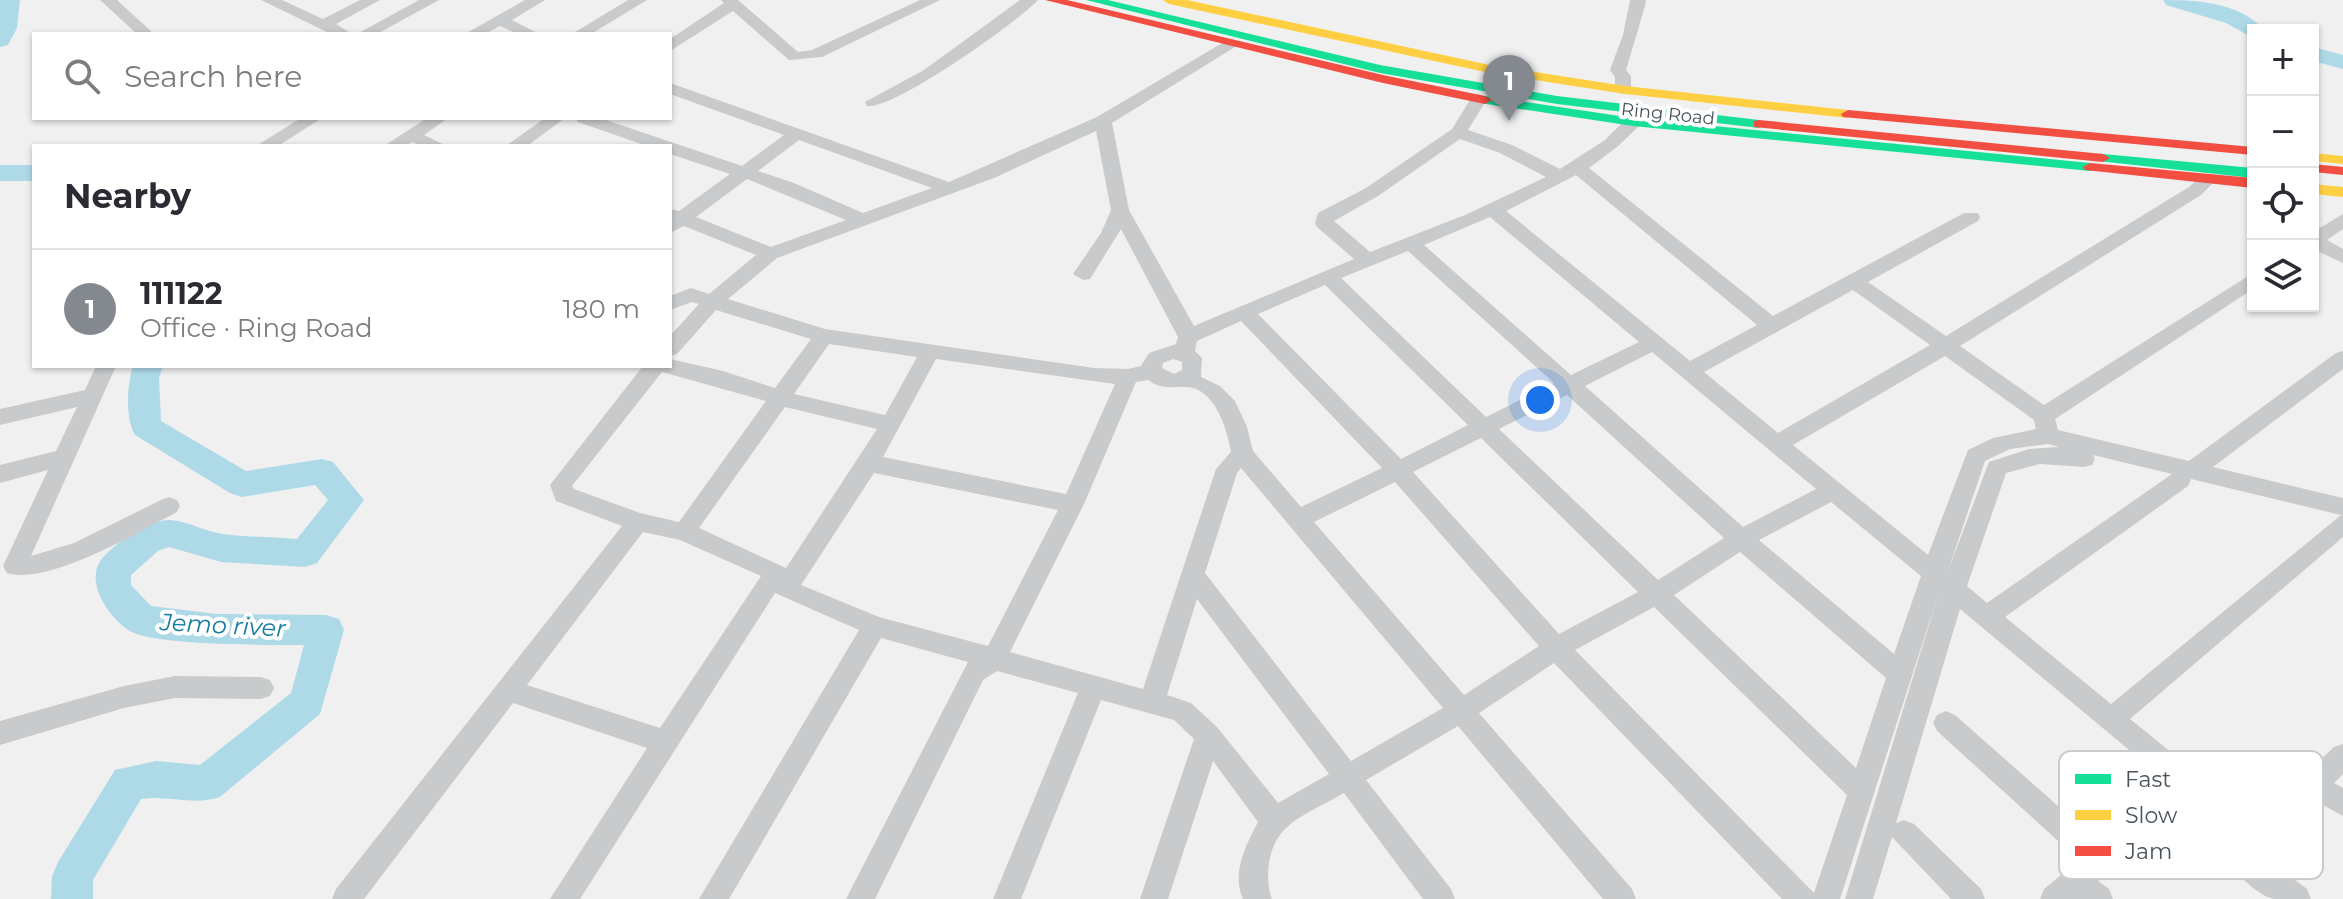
<!DOCTYPE html>
<meta charset="utf-8">
<style>
:root{--surface:#fff;--page:#f7f7f7;--text:#2b2b33;--muted:#7c7c81;--line:#e1e1e2;--accent:#83898f}
body{margin:0;font-family:Montserrat,sans-serif;background:var(--page);color:var(--text)}
.controls{position:absolute;right:24px;top:24px;display:grid;overflow:hidden;border-radius:0px;box-shadow:0 2px 6px #0004}
.controls button{width:72px;height:72px;display:grid;place-items:center;padding:0;border:0;border-bottom:2px solid var(--line);background:var(--surface);color:var(--text);font:40px sans-serif}
.you{position:absolute;left:1540px;top:400px;width:28px;height:28px;margin:-20px;border:6px solid #fff;border-radius:50%;background:#1a73e8;box-shadow:0 0 0 12px #1a73e833}
.badge{display:grid;place-items:center;width:52px;height:52px;border-radius:50%;background:var(--accent);color:#fff;font-size:26px;font-weight:700}
.pin{position:absolute;translate:-50% -66px;filter:drop-shadow(0 2px 4px #0008)}
.pin::after{content:'';position:absolute;top:42px;width:28px;height:24px;background:inherit;clip-path:polygon(0 0,100% 0,50% 100%)}
.list{margin:0;padding:0;list-style:none}
h2{display:flex;justify-content:space-between;align-items:center;height:104px;margin:0;padding:0 32px;font-size:34px}
h2 small{font-size:26px;font-weight:400;color:var(--muted)}
.list li{display:grid;grid-template-columns:52px 1fr auto;gap:24px;align-items:center;box-sizing:border-box;height:120px;padding:0 32px;border-top:2px solid var(--line)}
.list b{display:block;font-size:30px;white-space:nowrap}
.list p{margin:0;font-size:26px;white-space:nowrap;color:var(--muted)}
.list em{font-size:26px;font-style:normal;color:var(--muted)}
.icon{flex:none;width:44px;height:44px;fill:none;stroke:currentColor;stroke-width:2;stroke-linecap:round;stroke-linejoin:round}
.map{position:relative;flex:none;width:2343px;height:899px;overflow:hidden}
.search{position:absolute;background:var(--surface);box-shadow:0 2px 6px #0004;left:32px;top:32px;width:640px;height:88px;display:flex;align-items:center;gap:20px;box-sizing:border-box;padding:0 28px;border-radius:0px;color:var(--muted);font-size:30px}
.panel{position:absolute;background:var(--surface);box-shadow:0 2px 6px #0004;left:32px;top:144px;width:640px;height:224px;border-radius:0px}
.map>svg:first-child{display:block}
.lines{fill:none;stroke-linecap:round;stroke-linejoin:round}
.river{fill:#aedae8;fill-rule:evenodd}
.street{fill:#c8cacc;fill-rule:evenodd}
.fast{fill:#16e098;fill-rule:evenodd}
.slow{fill:#ffcf43;fill-rule:evenodd}
.jam{fill:#f24e42;fill-rule:evenodd}
.labels{text-anchor:middle;dominant-baseline:central;stroke-width:8;stroke-linejoin:round;paint-order:stroke}
.far-street-label{font-size:18px;fill:#49525b;stroke:#fff}
.water-label{font-size:24px;font-style:italic;fill:#187e9f;stroke:#fff}
.key{fill:#fff;stroke:#c8cbce;stroke-width:2}
.key-label{font-size:22px;fill:#49525b}
</style>
<div class="map">
<svg width="2343" height="899" viewBox="0 0 2343 899">
<rect width="100%" height="100%" fill="#f0f0f0"/>
<g class="lines">
<!-- river -->
<path class="river" d="M0,0h20l-3,28 -9,17 -8,2z
M2163,0c33,0 77,2 101,30h-11v8l-27,-15 -60,-18z
M2313,47l30,8v14l-30,-8z
M0,165h34v16h-34z
M133,366h30l-4,12 2,43 85,50 76,-12 11,3 31,38 -47,63 -12,4 -84,-5 -52,-15 -11,4 -27,24v10l20,21 66,8 109,1 13,4 5,11 -24,84 -100,83c-25,9 -53,-2 -79,2l-48,81v19h-42l1,-23 6,-14 57,-92 41,-9 44,4 91,-72 13,-48c-32,0 -153,1 -176,-15 -17,-12 -38,-40 -31,-62 5,-19 54,-49 73,-48 18,1 36,12 53,14 24,3 49,3 74,5l31,-39 -13,-15 -73,12 -12,-4 -95,-58c-10,-17 -8,-50 -2,-69z"/>
<!-- street -->
<path class="street" d="M100,0h17l37,34h-17z
M261,0h21l41,19 37,-19h20l-44,24 16,10h-21z
M419,0h20l-62,34h-20z
M525,0h20l-33,20 27,14h-21l-18,-8 -15,8h-20z
M628,0h19l-56,34h-19z
M721,0h17l60,52 14,-2 108,-50h20l-118,57 -33,3 -56,-49 -63,40v-12l54,-36z
M1020,0h18c-20,22 -146,111 -171,106l-2,-4 59,-32z
M1630,0h16l-1,6 -19,64 5,6v13l-8,5 -8,-5v-12l-5,-7 13,-35z
M1229,39l6,2v6l-123,76 17,87 65,116 160,-67 -37,-32 -2,-4 3,-10 48,-25 86,-59 21,-34 6,-1 8,5 -19,31 44,15 48,24 45,-29 22,-22h12l3,4 -3,4 -22,21 -28,21 184,148 191,-103h14l2,4 -2,4 -110,61 78,54 243,-149 13,-12h12l3,4 -16,16 -241,151 84,59 209,-132v16l-198,130 3,11 131,31 147,-108 7,-2v18l-130,98 130,31v39l-213,182 78,63 23,43 73,-49 30,-29 9,-3v30l-9,9 9,5v28l-29,-16 -65,45 58,44 4,10c-11,0 -27,0 -38,0 -28,-8 -69,-63 -81,-88l-94,70 11,8 4,10h-73l4,-10 35,-29 -142,-129 -4,-8 4,-8 9,-4 9,4 146,129 76,-54 -217,-181 -64,214 8,-3 10,4 67,65 4,10h-34l-59,-62 -19,62h-28l94,-307 -99,307h-58l-228,-236 -75,50 153,176 4,10h-33l-145,-173 -92,54 85,109 4,10h-32l-79,-106c-18,11 -44,21 -59,36 -17,16 -21,49 -13,70h-29c-12,-26 3,-54 15,-77l-45,-61 -45,138h-28l54,-160 -20,-19 -73,-20 -80,199h-28l85,-206 -81,-22 -14,9 -108,219h-29l122,-237 -87,-24 -152,261h-30l160,-269 -84,-37 -195,306h-30l97,-151 -134,-45 -149,196h-32l4,-10 286,-363 -66,-25 -6,-16 93,-119h27v-7l53,12 52,17 36,-49 -95,-29 -39,44 -7,2v-20l29,-32 -7,-2 -22,8v-14l21,-8 18,6 47,-39 -72,-29 -14,7v-24l9,2 51,-37 -60,-20v-8h-23l-69,-24 -3,-4h25l142,48 42,-31 -114,-41v-11l279,99 148,-65zM1096,131l15,79 -10,23 -28,41 10,6 7,-1 31,-50 57,108 -2,7 -27,9 -8,13 -13,3 -34,-1 -269,-39 -97,-30 49,-41 217,-80zM1460,139l40,14 46,24 -81,38 -95,37 -36,-31 44,-25zM799,140l133,48 -69,25 -69,-30 -36,-12zM1576,175l181,150 -67,36 -184,-150zM747,179l99,41 -75,27 -75,-30zM1490,217l149,125 -68,33 -147,-130zM1408,251l146,132 -68,34 -145,-139zM1325,285l143,140 -67,34 -143,-145zM1853,290l77,55 -152,88 -74,-61zM1241,321l141,147 -81,39 -48,-56 -6,-24 -12,-26 -15,-15 -19,-9 1,-19 -7,-7 2,-10zM829,344l88,13 -32,58 -91,-21zM1652,352l164,137 -73,38 -158,-141zM1945,356l89,64 2,9 -43,9 -25,12 -40,105 -135,-110zM936,359l179,25 -49,110 -183,-37zM1173,359l9,3v8l-8,4 -12,-6 1,-5zM662,372l104,29 -87,121 -39,-9 -66,-24 -2,-3zM1148,380c12,9 22,7 37,7 30,0 42,42 46,65l-15,17 -73,220 -133,-37 74,-148 52,-122zM1567,395l157,143 -66,42 -159,-151zM785,407l92,22 -91,139 -87,-40zM1481,438l157,154 -79,42 -146,-162zM2048,444l11,3 -30,2 -40,13 -41,109 37,-110 25,-12zM2093,455l79,19 -185,129 -20,-17 39,-113 34,-9 44,3 8,-2 3,-6zM1241,468l202,240 -92,53 -146,-188 32,-100zM874,473l184,37 -70,136 -109,-29 -78,-32zM2191,479l150,36 -230,189 -106,-87 183,-131zM1395,482l144,164 -75,49 -150,-173zM1831,502l90,74 -27,78 -135,-114zM643,532l37,8 81,36 -101,152 -133,-43zM1740,552l146,126 -30,90 -182,-173zM1197,599l132,175 -51,29 -61,-76 -26,-24 -24,-8zM1654,607l193,188 -33,98 -239,-243z
M301,118h21l-44,28h-22z
M427,118h21l-24,17 23,11h-25l-10,-4 -7,4h-21z
M545,118h20l-38,28h-21z
M2343,214v15l-16,11 16,9v14l-30,-14v-17z
M96,366h20l-85,190 43,-13 87,-43 8,-3 8,3 3,6 -3,6c-38,20 -130,74 -170,61l-4,-7 45,-96 -48,13v-18l56,-14 21,-44 -77,18v-16l85,-19z
M175,676l86,1 9,3 4,8 -4,8 -9,3 -86,-1 -51,10 -124,37v-24l124,-35z"/>
<!-- fast -->
<path class="fast" d="M1086,0h22l272,65 177,31 202,24 7,4 -7,4 -202,-24 -177,-31z
M1485,96l148,22 457,45 7,4 -7,4 -457,-45 -153,-23v-6z
M2103,154l150,14v10l-155,-17v-6z"/>
<!-- slow -->
<path class="slow" d="M1163,0h24l303,65 135,21 223,24 7,4 -7,4 -223,-24 -135,-21 -321,-69z
M2313,153l30,3v8l-30,-3z
M2313,184l30,3v10l-30,-3z"/>
<!-- jam -->
<path class="jam" d="M1045,0h22l316,75 102,21 7,4 -7,4 -102,-21z
M1848,110l405,37v8l-410,-38 -2,-3z
M1759,120l344,34 7,4 -7,4 -349,-35v-6z
M2090,163l163,15v10l-168,-18 -2,-3z
M2313,164l30,3v8l-30,-3z"/>
</g>
<g class="labels">
<!-- far-street labels -->
<g class="far-street-label">
<text transform="translate(1668 114) rotate(6)">Ring Road</text>
</g>
<!-- water labels -->
<g class="water-label">
<text transform="translate(223 625) rotate(3)">Jemo river</text>
</g>
</g>
<!-- legend -->
<rect x="2059" y="751" width="264" height="128" rx="12" class="key"/>
<rect x="2075" y="774" width="36" height="10" fill="#16e098"/>
<rect x="2075" y="810" width="36" height="10" fill="#ffcf43"/>
<rect x="2075" y="846" width="36" height="10" fill="#f24e42"/>
<g class="key-label">
<text x="2125" y="787">Fast</text>
<text x="2125" y="823">Slow</text>
<text x="2125" y="859">Jam</text>
</g>
</svg>
<div class="controls">
<button>+</button>
<button>−</button>
<button><svg class="icon" aria-label="locate" viewBox="0 0 24 24"><circle cx="12" cy="12" r="6"/><path d="M12 2v4M12 18v4M2 12h4M18 12h4"/></svg></button>
<button><svg class="icon" aria-label="layers" viewBox="0 0 24 24"><path d="M12 4l9 5-9 5-9-5zM3 14l9 5 9-5"/></svg></button>
</div>
<div class="you"></div>
<div class="pin badge" style="left:1509px;top:121px">1</div>
<div class="search"><svg class="icon" aria-label="search" viewBox="0 0 24 24"><circle cx="10" cy="10" r="6"/><path d="M15 15l6 6"/></svg>Search here</div>
<section class="panel">
<h2>Nearby<small></small></h2>
<ul class="list">
<li><span class="badge">1</span><div><b>111122</b><p>Office · Ring Road</p></div><em>180 m</em></li>
</ul>
</section>
</div>
